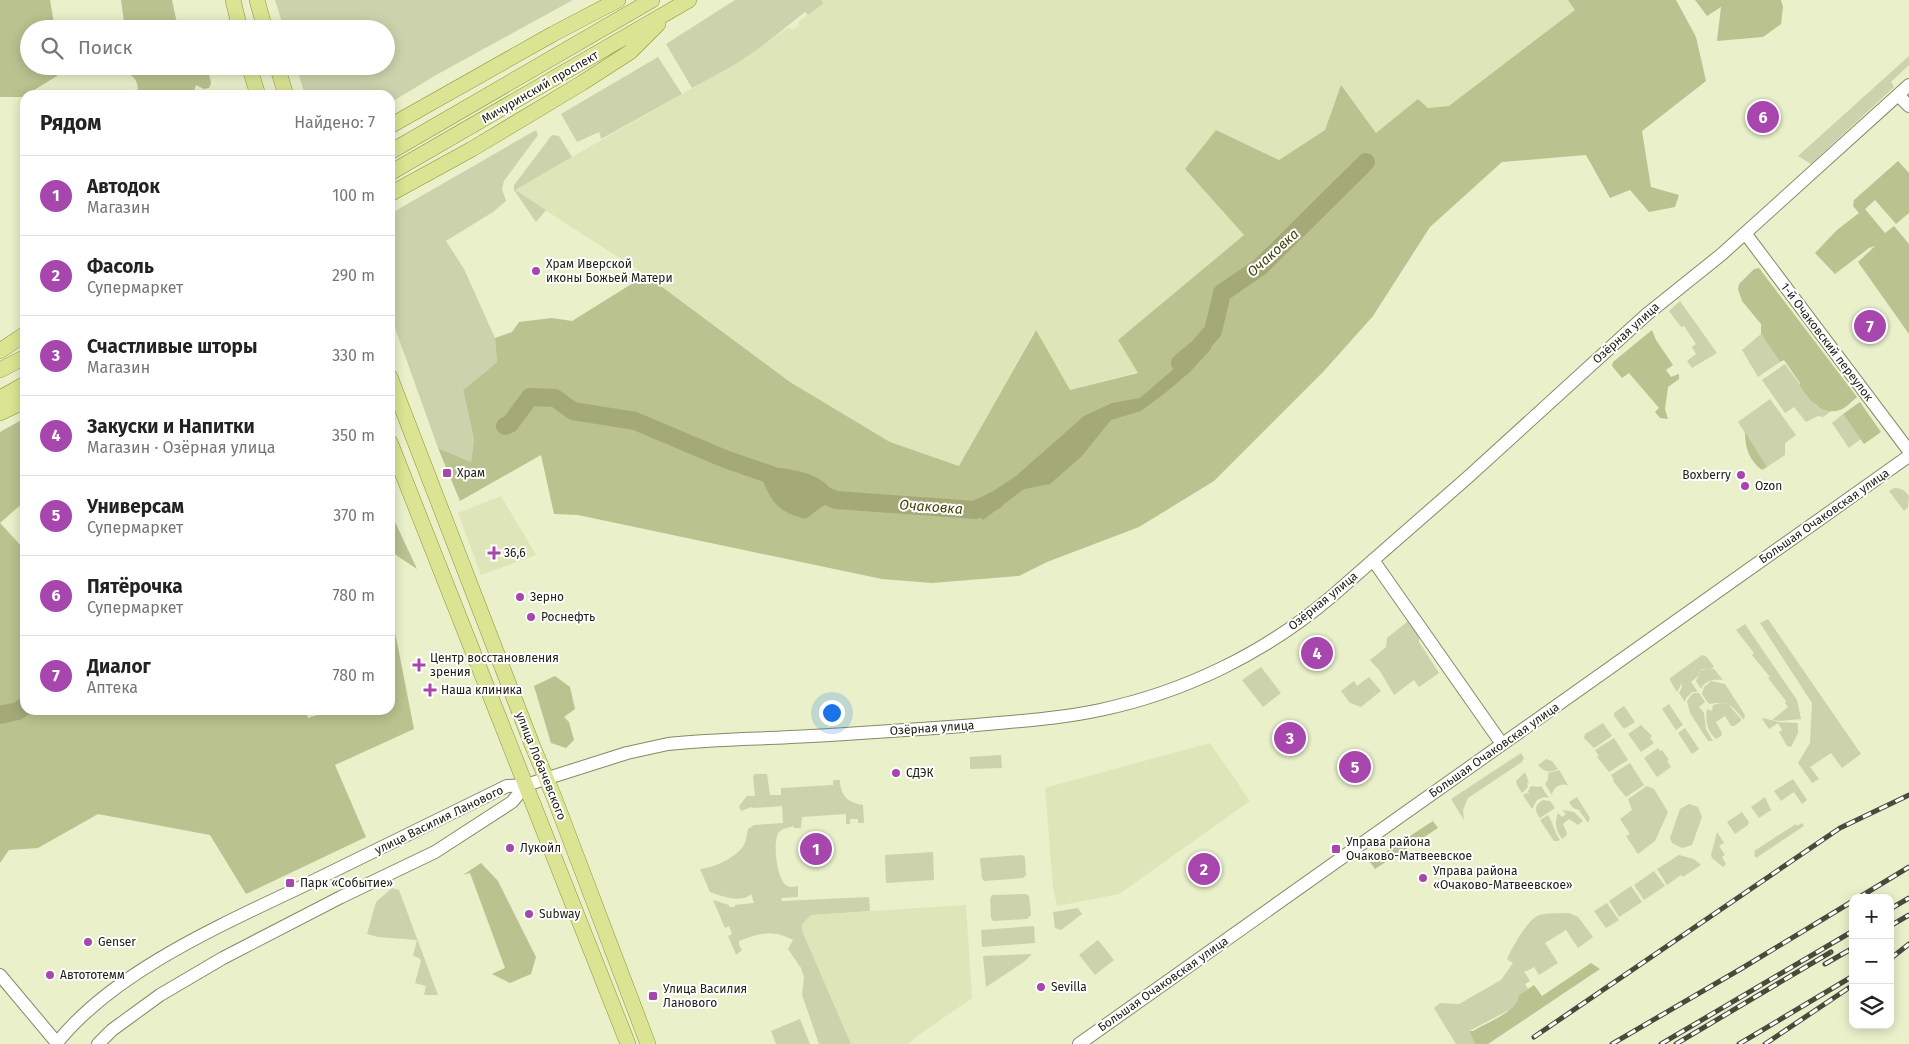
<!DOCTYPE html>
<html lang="ru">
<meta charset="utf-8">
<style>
:root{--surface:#fff;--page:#f2f2f2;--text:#222;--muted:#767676;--line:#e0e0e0;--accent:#a746ad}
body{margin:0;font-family:"Fira Sans",sans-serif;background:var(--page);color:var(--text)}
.controls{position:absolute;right:15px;bottom:15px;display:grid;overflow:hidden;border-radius:10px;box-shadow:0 2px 12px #0003}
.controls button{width:45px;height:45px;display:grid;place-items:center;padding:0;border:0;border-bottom:1px solid var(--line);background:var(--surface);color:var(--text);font:25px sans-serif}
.you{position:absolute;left:831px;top:712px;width:18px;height:18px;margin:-12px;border:4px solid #fff;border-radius:50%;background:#1a73e8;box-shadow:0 0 0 8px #1a73e833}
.badge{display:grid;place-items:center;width:32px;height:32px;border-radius:50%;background:var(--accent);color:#fff;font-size:16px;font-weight:700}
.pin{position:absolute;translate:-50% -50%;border:2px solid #fff;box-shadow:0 1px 5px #0006}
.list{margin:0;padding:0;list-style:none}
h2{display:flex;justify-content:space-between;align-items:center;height:65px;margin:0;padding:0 20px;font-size:21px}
h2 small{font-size:16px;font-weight:400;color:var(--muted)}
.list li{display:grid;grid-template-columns:32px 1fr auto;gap:15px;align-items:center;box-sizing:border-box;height:80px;padding:0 20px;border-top:1px solid var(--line)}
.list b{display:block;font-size:19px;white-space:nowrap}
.list p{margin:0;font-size:16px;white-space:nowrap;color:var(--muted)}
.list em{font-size:16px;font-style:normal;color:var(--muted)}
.icon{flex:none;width:28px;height:28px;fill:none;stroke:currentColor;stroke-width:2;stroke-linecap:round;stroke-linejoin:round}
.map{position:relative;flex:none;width:1909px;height:1044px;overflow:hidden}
.search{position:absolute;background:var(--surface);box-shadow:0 2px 12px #0003;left:20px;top:20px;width:375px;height:55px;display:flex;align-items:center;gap:12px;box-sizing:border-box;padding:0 18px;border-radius:28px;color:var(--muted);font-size:19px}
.panel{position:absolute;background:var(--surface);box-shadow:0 2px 12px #0003;left:20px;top:90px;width:375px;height:625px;border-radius:15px}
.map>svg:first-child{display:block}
.built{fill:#dee5b8}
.green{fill:#ccd3ac}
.forest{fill:#bac28f;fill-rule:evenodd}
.water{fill:#a3aa78}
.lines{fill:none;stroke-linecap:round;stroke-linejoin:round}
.river{stroke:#a3aa78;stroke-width:18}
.minor-casing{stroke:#858a68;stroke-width:14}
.major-casing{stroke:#8a9437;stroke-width:16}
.minor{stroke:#fff;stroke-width:12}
.major{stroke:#dbe492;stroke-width:15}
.rail-casing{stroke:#484b39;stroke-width:5}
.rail{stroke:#fff;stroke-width:3;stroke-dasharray:9;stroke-linecap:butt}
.poi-dot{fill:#a746ad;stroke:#fff;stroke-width:2}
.labels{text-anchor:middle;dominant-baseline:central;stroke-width:4;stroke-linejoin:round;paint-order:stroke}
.street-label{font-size:12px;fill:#202215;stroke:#fff}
.poi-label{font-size:12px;fill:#202215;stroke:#fff;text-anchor:start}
.water-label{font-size:14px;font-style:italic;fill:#404509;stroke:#fff}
</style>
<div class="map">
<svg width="1909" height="1044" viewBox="0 0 1909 1044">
<rect width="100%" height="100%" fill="#e9f0ca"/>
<!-- built -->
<path class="built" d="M821,0h762l9,12 -143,94 -21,2 -10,-9 -42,34 -35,-47 -16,44 -46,30 -94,9 59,66 -126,105 20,32 -68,18 -35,-60 -76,136 -69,-24 -100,-60 -144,-107 -132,-85 226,-129 49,-34 3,3 8,-5 -2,-3 26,-19z
M501,496l35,59 -55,20 -23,-62z
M1210,743l40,58 -131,93 -62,12 -4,-19 -8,-99z
M966,905l6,93 -56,39 -8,7h-71l-41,-128z"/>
<!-- green -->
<path class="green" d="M275,0h298l-137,75 -46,28v-8h-85l-9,-29h90v-37h-102z
M735,0h86l3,3 -16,12 -3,-3c-22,17 -42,35 -65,49 -16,10 -32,18 -48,27l-26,-44z
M1909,56v9l-18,17 3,5 -83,77 -13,-8z
M658,57l24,37 -81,45 -2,-7 -22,10 -16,-28z
M536,130l2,5 -34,46 -2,8 4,12 -13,11 -47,29 18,28 31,69 2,24 -34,28 11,49 -3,23 -33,-14 -48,-134v-100z
M552,135l7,1 13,21 -57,33 31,20 -10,12 -22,-32v-5z
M1680,301l37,52 -25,15 -5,-7 9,-7 -4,-7 4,-3 -12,-18 -3,1 -12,-16z
M1761,334l19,28 -22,15 -16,-27z
M1785,364l31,42 17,4 -10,7 -5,-1 -12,6 -12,-15 -9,6 -23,-33z
M1770,399l26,36 -11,8v12l-18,12 -29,-45z
M1843,414l18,25 -12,9 -17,-25z
M1894,488c7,0 11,2 15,8l-1,11 -4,4 -15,-20z
M1413,617l6,8v17l20,31 -20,14 -5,-7 -20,15 -14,-24 -10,-11 16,-13 1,-9z
M1768,619l93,135 -19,14 -11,-15 -21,14 9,12 -7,4 -14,-20 12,-20 2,-40 -52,-80z
M1745,624l52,76 4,19 -21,2 -8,-1 16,-13 -3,-4 1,-2 -18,-23 2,-1 -18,-22 2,-2 -18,-23z
M1702,655l5,2 7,10 -5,3 -8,-1 -3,7 -7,6 7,10h-6l-6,6 -1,4 -6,-9 3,-6v-4l-5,9 -7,-12v-2z
M1261,667l20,26 -18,14 -21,-27z
M1714,669l9,11c-10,-1 -18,0 -22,9l-5,-8 5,-11z
M1369,677l12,14 -20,16 -11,-4 -9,-12 13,-10 3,5z
M1711,681l14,3 20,31 -1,5c-13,-15 -14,-20 -35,-16l-7,-10 2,-7z
M1694,693h5l6,9 -6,5 5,6 2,16 7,12h-5l-18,-28 -3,-12 4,-6z
M1721,703l7,1 13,15v2l-7,5h-3l-6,-10 -9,6 6,11 -1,3 -5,3c-9,-8 -11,-19 -9,-30l5,2 1,-6z
M1669,704l14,21 -7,5 -14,-21z
M1624,706l11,16 -11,7 -10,-13v-3z
M1763,718l16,4 19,1v10l-7,14 -4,-1 -8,-14 3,-2 -4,-7 -9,6 -7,-10z
M1603,723l9,13 -18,12 -10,-10 1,-4z
M1641,725l11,11 -2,2 4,5 -13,9 -13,-18z
M1685,728l14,21 -7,5 -14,-21z
M1614,738l14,22 -19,12 -12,-15 2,-1 -4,-6z
M1658,748l2,3 2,-1 7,10 -2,1 4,6 -14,10 -13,-19z
M1521,753l3,5 -2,4 -54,36 -5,12 1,10 -13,-21z
M1001,755l1,13 -32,1v-12z
M1546,759l6,2 6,8c-9,4 -14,3 -20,-4z
M1630,763l14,22 -18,12 -13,-16 1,-1 -3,-5z
M1559,770l9,15c-8,-2 -15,2 -16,10l-7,-11 3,-5v-6z
M1525,772l4,11h-2l1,4 -6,6 -5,-8 -1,-4z
M755,774h12l3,21h11v-7l52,-3v-5h7c0,15 8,23 23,25l1,18h-6v-4h-8v5h-4v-10l-44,3 -1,11h-7l-1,-2c-4,2 -11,2 -14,6 -7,9 -2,47 7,53 4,3 7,2 12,1v11l-17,1 1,3 87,-4 1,14 -59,4 -9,9v7l49,113h-32l-17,-49 2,-18 -3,-9 -13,-19 5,-9c-22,-11 -32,-7 -54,1v4l3,5 -6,5 -8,-19 4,-2 -3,-8 -4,2 -12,-28 16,5v2h6v-2l19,-2 -3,-9c-10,10 -29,2 -41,-2l-10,-23c14,-1 37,-12 44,-24 2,-4 3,-11 4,-16l6,-4 29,-2 -1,-17 -29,2 -2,-1 -10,4 -2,-5 8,-10h8l-2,-20z
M1793,779l14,21 -5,4 -8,-12 -13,9 -7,-10z
M1531,786l7,1 3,-1 8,12 -5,-1 -7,3 -5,9 -9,-14 4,-2 2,1 -1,-3z
M1647,786l7,3 14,23 -13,29 -17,13 -12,-18 4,-2 -10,-15 12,-9 -4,-11z
M1577,797l13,21 -2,5 -9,-13 -6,-2 -4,-6z
M1765,797l6,13 -12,8 -8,-11z
M1543,800l7,1 5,7 -15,10c-5,-7 -7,-12 3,-18z
M1689,804l9,3 4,10 -10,28 -10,3 -10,-5 -2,-5 10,-29z
M1562,810l12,2 9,9 -5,4 -9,-6 -6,5 4,9 -1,3 -4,3c-6,-9 -8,-15 -4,-26l4,4 4,-3z
M1742,812l7,10 -1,3 -13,9 -8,-12z
M1548,815c5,8 6,16 12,25l-2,1h-4l-14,-21z
M1802,823l2,3 -48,32 -2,-3 1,-2 -1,-2 42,-27 1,2z
M1717,832l7,11 -5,3 6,9 -3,2 4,7 -3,3 -11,-9 -1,-3z
M933,852l1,28 -48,3 -1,-28z
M1022,855l3,2 1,18 -3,3 -39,3 -2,-3 -2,-18 1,-2z
M1679,855l15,4 7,6 -18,12 -2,-2 -14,10 -10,-16z
M1654,871l11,15 -21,14 -10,-15z
M1631,886l11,16 -23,15 -10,-16z
M392,888l7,2 39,105h-14l2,-9 -11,-3 6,-22 -2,-3 -6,-2 4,-16 -39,-3 -11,-3 9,-32z
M1026,894l3,2 2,19 -4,4 -34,2 -2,-3 -1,-19 2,-4z
M1607,903l12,17 -13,8 -12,-17z
M1078,908l4,6 -21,16 -6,-2 -2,-16z
M1569,913l9,4 15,20 -15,11 -12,-18 -21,13 13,20 -19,12 -5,-8 -7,4h-3l6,10 -5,3 3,5 -9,6v6l-6,7 -44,23 6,13h-19l-22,-36 6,-5 19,1 42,-24 12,-17 -6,-4c5,-11 20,-38 30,-43 9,-4 23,-2 32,-3z
M1034,926l1,17 -53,4 -1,-17z
M1098,940l16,20 -19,15 -16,-20z
M1032,954l-7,7 -39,26 -3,-31z
M800,1019l10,25h-34l-5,-13z"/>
<!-- forest -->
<path class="forest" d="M0,0h50l5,29h-26v37l32,1 -4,9 -34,21h-23z
M121,0h51l5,23h12l8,6h-72z
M1568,0h108l20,37 10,44 -64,50 9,56 28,8 -4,12 -26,5 -19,-22 -20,8 -24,-43 -84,7 -72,65 -57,89 -49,55 -110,110 -75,46 -92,35 -28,14 -87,7 -50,-4 -304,-64 -24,-1 -13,-59 -81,46 -22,-53 33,14 3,-23 -11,-49 34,-28 -2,-24 17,-6 7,-10 33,-4 20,3 74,-46 144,107 100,60 69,24 77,-136 34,60 68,-17 -20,-33 126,-105 -59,-66 31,-39 63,30 46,-30 16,-45 35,48 42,-34 10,9 21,-2 126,-96zM760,470l76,30 -14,7 -16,12z
M1695,0h86l2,7 -2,17 -18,13 -46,4 4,-34 -14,9z
M125,66h82l4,17 -2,5 -5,1 -8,-4 -3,10h-55c0,-6 0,-14 -5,-18 -4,-4 -6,-4 -8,-11z
M1898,161l11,12v40l-13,11 -21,-24 -10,9 20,24 9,-7 15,18v90l-51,-72 17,-16 -6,2 -34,26 -20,-21 22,-23 22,-17 -6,-7 1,-6z
M1759,268l98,129c-5,4 -11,11 -17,13 -19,6 -31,-11 -40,-24v-3l-16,-23 -4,2 -19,-28v-10l-19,-23 -4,-12 1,-5 15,-15z
M1652,330l4,10 17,25 -7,5 5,7 8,-3v5l-11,8 -3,22 3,10 -8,-1 -5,-6 4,-4 -30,-35 -7,5 -10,-12 1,-4z
M1860,402l21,30 -17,12 -21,-30z
M25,418v83l-25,22 25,27v160h280l3,8 16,-5 -1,-3h67v-115l4,32 20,102 -79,36 31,72 -120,57 -36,-59 -112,-21 -60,34 -29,2 -9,13v-431z
M1745,432l22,35 -5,3c-13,-10 -17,-22 -17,-38z
M390,511l27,58 -27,-18z
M555,676l15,11 5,22 -11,8 5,5 5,18 -8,8 -15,-5 -17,-57z
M1433,821l5,7 -63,41 -5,-7z
M481,863l17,18 38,76 -5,17 -21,9 -18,-9 13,-6 -35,-95 -7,2z
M1591,963l9,6 -112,75h-13l-6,-13h4c13,-8 46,-20 46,-36l15,-10 8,11z"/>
<!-- water -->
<path class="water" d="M1213,331l-2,18 -21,23 -25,21 -24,18 -30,9 -30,37 -31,27 -26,5 -41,31 -8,-10 3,-9 38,-25 68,-60 28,-13 28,-5 59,-51z
M782,468c23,4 46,8 54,32l-14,7 -16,12c-31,-7 -37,-21 -47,-49z"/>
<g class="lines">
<!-- river -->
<path class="river" d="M1180,363l18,-15 15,-17 9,-38 38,-26 106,-105
M505,426l5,-2 20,-27 25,1 18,13 62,10 90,38 55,19
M814,491l22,9 139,10 21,-10
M0,715l18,-4 7,-5"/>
<!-- minor casing -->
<g class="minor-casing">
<path id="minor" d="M1898,95l11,11
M1745,233l164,218
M1373,560l129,184
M0,975l57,68
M56,1044c57,-72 165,-119 247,-158 68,-33 136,-66 204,-100l19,-1 101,-32 41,-9c47,-5 95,-5 143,-8 55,-3 110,-7 165,-11 41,-4 83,-6 124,-15 85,-18 165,-57 231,-113l136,-119 179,-163 76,-61 187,-169
M98,1044l14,-14 48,-35 63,-37 118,-61 94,-45 77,-50 14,-17
M1079,1044l830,-588"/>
</g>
<!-- major casing -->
<g class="major-casing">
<path id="major" d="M233,0l7,29
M257,0l8,29
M249,66l9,29
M277,66l9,29
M390,126l163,-92 65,-34
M390,152l262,-152
M390,173l299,-173
M390,194l82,-45 110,-66 48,-31 28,-28
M0,351l25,-17
M0,370l25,-13
M390,377l143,370 21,50 94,247
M0,398l25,-14
M0,413l25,-12
M390,442l238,602"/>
</g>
<!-- minor -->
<use href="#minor" class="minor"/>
<!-- major -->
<use href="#major" class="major"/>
<!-- rail casing -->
<g class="rail-casing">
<path id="rail" d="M1858,898l51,-31
M1890,909l19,-11
M1890,926l19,-11
M1890,959l19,-15
M1825,964l28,-16
M1534,1037l306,-209 69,-33
M1612,1044l132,-77 109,-66
M1661,1044l192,-113
M1676,1044l155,-92
M1739,1044l114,-68
M1765,1044l88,-59"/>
</g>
<!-- rail -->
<use href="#rail" class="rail"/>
</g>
<!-- markers -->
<g class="poi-dot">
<circle cx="536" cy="271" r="5"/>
<rect x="442" y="468" width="10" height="10" rx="2.5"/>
<circle cx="1741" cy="475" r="5"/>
<circle cx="1745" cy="486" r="5"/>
<path d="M491.5 545.5h5v5h5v5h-5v5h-5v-5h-5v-5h5z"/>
<circle cx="520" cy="597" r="5"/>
<circle cx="531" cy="617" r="5"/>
<path d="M416.5 657.5h5v5h5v5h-5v5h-5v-5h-5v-5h5z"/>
<path d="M427.5 682.5h5v5h5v5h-5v5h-5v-5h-5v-5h5z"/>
<circle cx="896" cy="773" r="5"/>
<circle cx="510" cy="848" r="5"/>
<rect x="1331" y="844" width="10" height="10" rx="2.5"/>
<circle cx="1423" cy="878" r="5"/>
<rect x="285" y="878" width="10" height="10" rx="2.5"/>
<circle cx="529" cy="914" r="5"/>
<circle cx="88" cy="942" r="5"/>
<circle cx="50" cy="975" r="5"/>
<circle cx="1041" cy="987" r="5"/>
<rect x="648" y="991" width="10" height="10" rx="2.5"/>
</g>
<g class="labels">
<!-- street labels -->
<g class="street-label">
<text transform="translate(540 87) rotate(-30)">Мичуринский проспект</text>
<text transform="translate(1626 333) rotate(-42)">Озёрная улица</text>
<text transform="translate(1827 342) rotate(53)">1-й Очаковский переулок</text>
<text transform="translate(1824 516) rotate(-35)">Большая Очаковская улица</text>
<text transform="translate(1323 601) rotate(-39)">Озёрная улица</text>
<text transform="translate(932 728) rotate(-4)">Озёрная улица</text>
<text transform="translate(1494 750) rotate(-35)">Большая Очаковская улица</text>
<text transform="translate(541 766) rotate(68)">улица Лобачевского</text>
<text transform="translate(439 820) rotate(-26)">улица Василия Ланового</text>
<text transform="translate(1163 984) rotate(-35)">Большая Очаковская улица</text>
</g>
<!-- poi labels -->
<g class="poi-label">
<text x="546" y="264">Храм Иверской<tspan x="546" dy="14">иконы Божьей Матери</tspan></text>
<text x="457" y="473">Храм</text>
<text x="1731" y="475" text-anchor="end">Boxberry</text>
<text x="1755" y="486">Ozon</text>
<text x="504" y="553">36,6</text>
<text x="530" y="597">Зерно</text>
<text x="541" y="617">Роснефть</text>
<text x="430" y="658">Центр восстановления<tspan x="430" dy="14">зрения</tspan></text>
<text x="441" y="690">Наша клиника</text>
<text x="906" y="773">СДЭК</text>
<text x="1346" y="842">Управа района<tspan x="1346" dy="14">Очаково-Матвеевское</tspan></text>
<text x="520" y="848">Лукойл</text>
<text x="1433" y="871">Управа района<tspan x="1433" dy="14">«Очаково-Матвеевское»</tspan></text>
<text x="300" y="883">Парк «Событие»</text>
<text x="539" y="914">Subway</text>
<text x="98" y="942">Genser</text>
<text x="60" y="975">Автототемм</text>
<text x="1051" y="987">Sevilla</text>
<text x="663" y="989">Улица Василия<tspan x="663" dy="14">Ланового</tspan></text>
</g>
<!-- water labels -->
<g class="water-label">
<text transform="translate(1273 253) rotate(-42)">Очаковка</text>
<text transform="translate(931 507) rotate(4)">Очаковка</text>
</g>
</g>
</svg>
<div class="controls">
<button>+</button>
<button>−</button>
<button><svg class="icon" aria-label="layers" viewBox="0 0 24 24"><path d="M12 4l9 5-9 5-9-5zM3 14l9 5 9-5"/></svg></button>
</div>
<div class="you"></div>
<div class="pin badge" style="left:816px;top:849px">1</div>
<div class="pin badge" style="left:1204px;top:869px">2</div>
<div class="pin badge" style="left:1290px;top:738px">3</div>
<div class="pin badge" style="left:1317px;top:653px">4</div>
<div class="pin badge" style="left:1355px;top:767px">5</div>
<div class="pin badge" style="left:1763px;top:117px">6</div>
<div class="pin badge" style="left:1870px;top:326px">7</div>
<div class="search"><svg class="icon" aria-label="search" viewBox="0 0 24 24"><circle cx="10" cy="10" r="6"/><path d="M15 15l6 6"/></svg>Поиск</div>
<section class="panel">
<h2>Рядом<small>Найдено: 7</small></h2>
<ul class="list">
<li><span class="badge">1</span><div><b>Автодок</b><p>Магазин</p></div><em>100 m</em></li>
<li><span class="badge">2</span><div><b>Фасоль</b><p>Супермаркет</p></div><em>290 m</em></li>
<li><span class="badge">3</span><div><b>Счастливые шторы</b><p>Магазин</p></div><em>330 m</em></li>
<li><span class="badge">4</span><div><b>Закуски и Напитки</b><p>Магазин · Озёрная улица</p></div><em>350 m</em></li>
<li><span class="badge">5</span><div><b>Универсам</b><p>Супермаркет</p></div><em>370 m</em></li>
<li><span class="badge">6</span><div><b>Пятёрочка</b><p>Супермаркет</p></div><em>780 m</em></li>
<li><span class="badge">7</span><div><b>Диалог</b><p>Аптека</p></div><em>780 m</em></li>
</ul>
</section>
</div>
